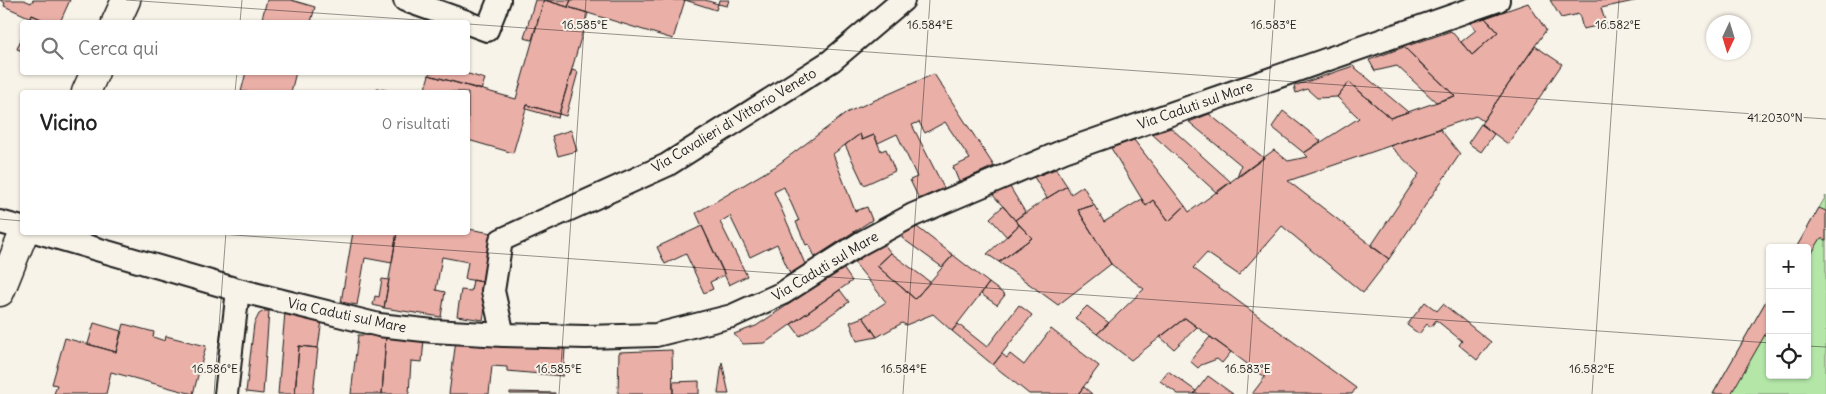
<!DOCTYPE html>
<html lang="it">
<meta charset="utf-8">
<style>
:root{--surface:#fff;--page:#f6f6f6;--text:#222;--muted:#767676;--line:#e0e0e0}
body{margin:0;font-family:Delius,sans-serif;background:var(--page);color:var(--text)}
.controls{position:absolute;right:15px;bottom:15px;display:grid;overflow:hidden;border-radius:5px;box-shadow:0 1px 4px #0004}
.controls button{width:45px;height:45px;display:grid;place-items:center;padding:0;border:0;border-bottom:1px solid var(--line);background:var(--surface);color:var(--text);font:25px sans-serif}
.compass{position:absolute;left:1706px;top:15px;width:45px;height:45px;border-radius:50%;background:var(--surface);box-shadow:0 1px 4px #0004;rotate:184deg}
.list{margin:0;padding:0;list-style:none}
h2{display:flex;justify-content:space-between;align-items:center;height:65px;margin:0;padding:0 20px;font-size:21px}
h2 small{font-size:16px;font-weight:400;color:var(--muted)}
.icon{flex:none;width:28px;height:28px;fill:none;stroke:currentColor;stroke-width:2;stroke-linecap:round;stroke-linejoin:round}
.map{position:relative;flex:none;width:1826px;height:394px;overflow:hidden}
.search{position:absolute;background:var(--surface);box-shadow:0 1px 4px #0004;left:20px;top:20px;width:450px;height:55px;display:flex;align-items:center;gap:12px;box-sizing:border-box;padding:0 18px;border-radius:5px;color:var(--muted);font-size:19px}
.panel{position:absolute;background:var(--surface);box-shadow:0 1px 4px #0004;left:20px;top:90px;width:450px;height:145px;border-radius:5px}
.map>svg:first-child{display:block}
.green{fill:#b3e6a7;stroke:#688162}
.building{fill:#eaafa7;stroke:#1c1c1c}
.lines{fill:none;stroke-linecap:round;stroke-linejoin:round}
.minor-casing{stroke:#1c1c1c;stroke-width:26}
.secondary-casing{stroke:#1c1c1c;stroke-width:31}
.minor{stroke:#f7f3e8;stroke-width:22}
.secondary{stroke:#f7f3e8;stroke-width:28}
.ticks{fill:none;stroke:#1c1c1c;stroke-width:1;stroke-opacity:0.45}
.labels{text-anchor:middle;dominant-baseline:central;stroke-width:4;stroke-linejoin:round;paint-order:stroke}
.street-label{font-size:14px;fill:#1c1c1c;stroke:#f7f3e8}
.ticks-label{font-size:12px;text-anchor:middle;fill:#1c1c1c;stroke:#f7f3e8;stroke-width:4;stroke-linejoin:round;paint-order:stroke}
</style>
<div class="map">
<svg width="1826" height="394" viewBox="0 0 1826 394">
<rect width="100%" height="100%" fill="#f7f3e8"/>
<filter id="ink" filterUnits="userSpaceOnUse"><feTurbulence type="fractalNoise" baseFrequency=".02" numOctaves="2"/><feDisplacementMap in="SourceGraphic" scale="10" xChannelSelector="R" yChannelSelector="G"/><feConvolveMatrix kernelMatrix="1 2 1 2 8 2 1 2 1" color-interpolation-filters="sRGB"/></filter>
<g filter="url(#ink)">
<!-- green -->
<path class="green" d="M1826,196v198h-113l57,-100v81h37v-127h-11z"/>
<!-- building -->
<path class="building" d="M0,0h24l7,3 2,-3h37l-10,22h-12l-16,-7 -1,3 -27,-12 1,-3z
M267,0h24l24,7 -4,15h-50z
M535,0h9l-12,40 -8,-2z
M544,0l44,13 -29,101 -32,-9 -14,48 -45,-13v-48h-44l5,-17 87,24z
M545,0h26l-3,7z
M571,0h114l-12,39 -105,-32z
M685,0h20l13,4 -2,6z
M719,0h10l-2,6 -9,-2z
M1550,0h89l-38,8 5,16 -23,5 -4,-15 -18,4z
M1528,3l18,27 -63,91 -7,-5 -188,65 101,78 -26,34 -81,-67 -43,49 -32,-22 -14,15 163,120 -4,6h-100l13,-17 -80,-59 -54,42 -34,-26 47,-45 -33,-25 -33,-54 16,-5 10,17 38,-23 4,7 7,-6 16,21 16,-15 4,6 85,-62 14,11 20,-4 -4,-4 55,-35 -22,-21 12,-15 41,36 65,-22 -51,-49 47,-16 21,24 26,-23 -13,-14z
M32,15l16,7h-19z
M1485,18l13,14 -26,23 -11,-13 15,-12 -6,-7z
M22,37v14l-5,-2z
M1535,46l27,18 -54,80 -27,-20z
M1404,47l14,14 37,35 -19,6 -39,-36 -22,5 -6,-11z
M1353,66l55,46 -18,6 -41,-36 -12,15 -20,1 -10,-9 -11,4 -2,-7z
M572,70l6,2 -12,44 -7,-2z
M246,72h50l-5,20h-50z
M430,72h32l23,7 -4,11 -52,-15z
M934,74l60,92 -35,16 -6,-15 17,-8 -25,-37 -20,11 -6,-11 -7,3 32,63 -25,11 -9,-19 7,-3 -20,-43 -19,9 -4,-8 -12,5 -2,-6 -27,20 22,57 12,-4 5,13 -57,37 -6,-13 -3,1 -10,-23 3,-1 -15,-34 -10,5 31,72 -14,12 -14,-32 -27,13 -20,-41 -10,6 27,54 -18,9 -33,-72 80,-47 72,-54z
M377,88l17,4h-18z
M527,105l32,9 -1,4 -32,-9z
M1283,111l38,30 -17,12 -32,-26z
M1209,114l55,44 -27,20 4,-13 -52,-43z
M1481,124l13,10 -13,18 -13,-9z
M1171,128l60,54 -14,11 -65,-59z
M1440,129l20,25 -71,105 -18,-13 48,-72 -29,-28z
M571,130l6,21 -19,5 -6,-20z
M860,134l2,6 12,-5 7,16 5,-2 9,22 -31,14 -19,-40z
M1134,140l51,66 -16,15 -16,-21 -7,6 -35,-58z
M1056,169l11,17 -20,12 -13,-21z
M1067,186l4,8 12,-8 11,19 -16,5 33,54 -53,41 -59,-43 33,-24 -17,-18 32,-22z
M1010,187l15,25 -10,8 -23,-26z
M1003,206l16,19 -12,12 -17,-19z
M1819,208l7,3v29l-5,-2 -14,23v-13h-11z
M1019,225l13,13 -33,24 -12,-8z
M702,226l23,49 -15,7 3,7 -9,4 -18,-39 -21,10 -8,-17z
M917,227l36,28 -11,12 -40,-29v-5z
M468,229l30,5 -9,49 -24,-4 3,-17 -26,-5 -6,33 9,2 -4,25 -57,-9 13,-76h71z
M353,232h44l-5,31 -27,-5 -8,47 -16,-3z
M883,243l8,10 -14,13 38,33 38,-44 36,28 -37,48 -19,-17 -27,11 -4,-2 -25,14 -14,-20 23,-15 -33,-41z
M891,253l39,29 -15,17 -38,-33z
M843,268l9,13 -87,62 -22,1 -9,-10 22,-8z
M382,279l7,1 -5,28 -11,-3 2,-9 4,1z
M473,280l16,3 -6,37 -26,-4 4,-26 10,1z
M989,283l16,12 -8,10 -16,-11z
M840,290l9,12 -49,34 -9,-12z
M1770,294v32l-39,68h-18z
M1425,302l12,9 6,-7 48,38 -14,18 -18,-15 3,-4 -26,-21 -5,7 -4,-3 -8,10 -12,-9z
M1019,305l13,10 -39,50 -41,-34 6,-7 29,23z
M1087,306l22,17 -12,11 -22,-16z
M264,311h5l-6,83 -17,-2 8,-68 5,-10z
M285,312l37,8 -4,28 -19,-2 -4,48h-17z
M863,317l14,20 -20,4 -7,-19z
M1185,318l12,9 -23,22 -14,-12z
M94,323l27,8 -5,21 -28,-8z
M124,324l30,8 -1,5 12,4 1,-5 40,10 -13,48 -82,-22 -5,22h-52l3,-9 -5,-1 13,-46 51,14z
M1051,329l48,37 -21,28h-49l-36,-29 9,-11 5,4 3,-4 14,11z
M358,335l28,1 -4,58h-31z
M386,336l38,3 -2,23 -11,-1 -2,33h-27z
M1210,337l21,15 -9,11 -5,-4 -16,6 -3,3 -8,-7z
M456,340l109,9 -2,27 -56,-5v-4l-15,-1 -3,28h-40z
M299,346l19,2 -5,46h-18z
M672,350l1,44h-55l1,-42z
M722,362l7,32h-11z
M1168,371l28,20 -2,3h-16l-18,-13z
M1208,376l25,18h-39z
M699,381v13h-26v-12z
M1084,387l8,7h-14z
M510,392l45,1v1h-45z"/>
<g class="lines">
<!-- minor casing -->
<g class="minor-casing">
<path id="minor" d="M405,0l62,22
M468,23l19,7 12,-30
M0,222l22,6
M38,232l200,58 141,35 54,6 70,4 83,2 70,-2 76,-19 51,-23 78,-50 52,-28 151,-64 434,-151
M503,335l-10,-44 8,-51 166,-75 164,-104 72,-61
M226,394l12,-104"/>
</g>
<!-- secondary casing -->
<g class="secondary-casing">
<path id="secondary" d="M116,22l10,-22
M86,92l9,-20
M0,292l24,-60"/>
</g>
<!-- minor -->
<use href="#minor" class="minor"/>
<!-- secondary -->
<use href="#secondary" class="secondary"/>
</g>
</g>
<!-- ticks -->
<path class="ticks" d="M126,0l322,22M240,22l2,-22M468,24l1358,95M235,92l2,-20M0,219l22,2M191,232l1579,111M1807,346l19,1M214,394l12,-162M559,394l27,-394M903,394l27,-394M1247,394l28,-394M1592,394l27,-394"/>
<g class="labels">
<!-- street labels -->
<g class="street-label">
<text transform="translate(1195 105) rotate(-19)">Via Caduti sul Mare</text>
<text transform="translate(734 120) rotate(-31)">Via Cavalieri di Vittorio Veneto</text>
<text transform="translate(825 266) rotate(-31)">Via Caduti sul Mare</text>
<text transform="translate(347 315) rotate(12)">Via Caduti sul Mare</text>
</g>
</g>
<g class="ticks-label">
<text x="585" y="29">16.585°E</text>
<text x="930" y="29">16.584°E</text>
<text x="1274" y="29">16.583°E</text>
<text x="1618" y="29">16.582°E</text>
<text x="1775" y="122">41.2030°N</text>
<text x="215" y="373">16.586°E</text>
<text x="559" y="373">16.585°E</text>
<text x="904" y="373">16.584°E</text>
<text x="1248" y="373">16.583°E</text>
<text x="1592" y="373">16.582°E</text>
</g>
</svg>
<div class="controls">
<button>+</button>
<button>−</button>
<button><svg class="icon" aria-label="locate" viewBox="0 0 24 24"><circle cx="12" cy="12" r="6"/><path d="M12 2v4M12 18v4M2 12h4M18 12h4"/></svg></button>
</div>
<svg class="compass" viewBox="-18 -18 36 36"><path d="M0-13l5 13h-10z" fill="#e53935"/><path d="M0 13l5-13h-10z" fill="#767676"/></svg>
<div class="search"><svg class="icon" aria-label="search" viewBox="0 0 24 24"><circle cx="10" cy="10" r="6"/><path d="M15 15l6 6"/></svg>Cerca qui</div>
<section class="panel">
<h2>Vicino<small>0 risultati</small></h2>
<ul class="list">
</ul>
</section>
</div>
